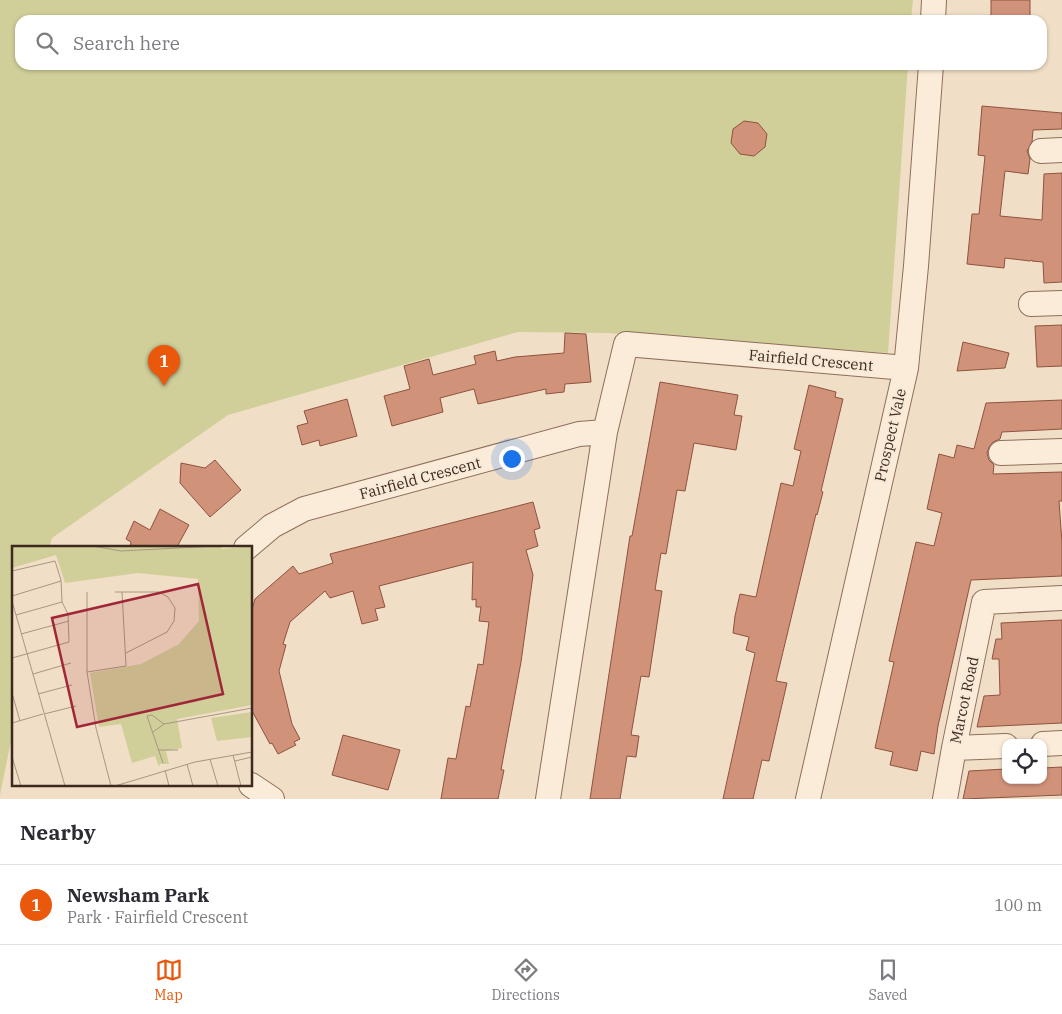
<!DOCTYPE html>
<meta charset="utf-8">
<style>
:root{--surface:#fff;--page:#f2f2f3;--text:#2b2b33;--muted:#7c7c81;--line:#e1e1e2;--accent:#ea580c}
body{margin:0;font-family:"IBM Plex Serif",serif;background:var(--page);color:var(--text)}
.controls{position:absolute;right:15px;bottom:15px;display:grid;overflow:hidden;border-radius:10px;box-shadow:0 1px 4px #0004}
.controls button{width:45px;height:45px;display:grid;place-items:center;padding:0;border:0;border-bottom:1px solid var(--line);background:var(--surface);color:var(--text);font:25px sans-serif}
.you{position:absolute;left:511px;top:458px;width:18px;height:18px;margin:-12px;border:4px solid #fff;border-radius:50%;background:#1a73e8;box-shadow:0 0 0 8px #1a73e833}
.badge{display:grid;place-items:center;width:32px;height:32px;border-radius:50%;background:var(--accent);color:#fff;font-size:16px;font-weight:700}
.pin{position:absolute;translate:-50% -41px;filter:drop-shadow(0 1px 2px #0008)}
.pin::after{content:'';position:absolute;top:26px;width:18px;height:15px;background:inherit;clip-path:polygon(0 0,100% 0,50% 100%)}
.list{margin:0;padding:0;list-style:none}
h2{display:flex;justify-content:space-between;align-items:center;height:65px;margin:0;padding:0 20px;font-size:21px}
h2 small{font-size:16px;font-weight:400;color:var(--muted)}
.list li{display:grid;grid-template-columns:32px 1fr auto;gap:15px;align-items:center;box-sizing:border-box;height:80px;padding:0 20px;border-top:1px solid var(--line)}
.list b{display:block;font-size:19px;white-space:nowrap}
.list p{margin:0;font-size:16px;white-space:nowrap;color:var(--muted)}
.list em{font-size:16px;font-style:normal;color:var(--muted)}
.icon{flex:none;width:28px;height:28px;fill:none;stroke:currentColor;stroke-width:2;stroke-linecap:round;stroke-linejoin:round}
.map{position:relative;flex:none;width:1062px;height:799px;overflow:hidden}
.search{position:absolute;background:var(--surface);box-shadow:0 1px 4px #0004;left:15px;right:15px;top:15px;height:55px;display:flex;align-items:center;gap:12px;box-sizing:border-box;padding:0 18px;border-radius:15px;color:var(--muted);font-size:19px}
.sheet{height:145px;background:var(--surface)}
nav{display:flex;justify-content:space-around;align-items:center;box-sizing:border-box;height:70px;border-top:1px solid var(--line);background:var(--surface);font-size:14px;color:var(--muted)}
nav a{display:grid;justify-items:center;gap:2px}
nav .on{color:var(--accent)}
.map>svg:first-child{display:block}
.green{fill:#d0cf99}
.building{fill:#d1927a;stroke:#8e533e}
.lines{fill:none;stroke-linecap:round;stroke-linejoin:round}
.street-casing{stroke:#8e6e5a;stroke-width:26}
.street{stroke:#fbecda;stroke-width:24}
.labels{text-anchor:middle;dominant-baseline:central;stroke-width:4;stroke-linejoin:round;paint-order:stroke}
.street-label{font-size:15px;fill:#3d291f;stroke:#f8e9d6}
.inset-road{fill:none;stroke:#a99683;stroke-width:1}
.view{fill:#a02638;fill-opacity:0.15;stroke:#a02638;stroke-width:2.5}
.inset-edge{fill:none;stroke:#3d291f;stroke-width:2.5}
</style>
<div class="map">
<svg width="1062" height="799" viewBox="0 0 1062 799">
<rect width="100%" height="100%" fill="#f1dec6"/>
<!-- green -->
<path class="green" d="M0,0h913l-2,20h-891v45h888l-20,288 -280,-20 -90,-1 -290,83 -176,123 -3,10h-35v178l-14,69z"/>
<!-- building -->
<path class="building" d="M991,0h39v20h-39z
M982,106l80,7v16l-29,1 -1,12 -5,9 3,8 -2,15 -23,-3 -5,45 42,4 2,-46 18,-1v109l-18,1 -1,-21 -11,-1v-1l-2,1 -25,-3 -1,10 -37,-4 5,-50h7l6,-58 -7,-1z
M744,121l14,2 9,11 -2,13 -11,9 -14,-2 -9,-11 2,-14z
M1062,325v41l-25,1 -2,-41z
M565,333l21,1 5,48 -26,2 -1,8 -18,2v-5l-68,15 -4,-15 -34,9 3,14 -51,14 -8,-30 26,-7 -6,-23 25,-7 4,16 43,-11 -2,-8 21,-5 2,10 18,-4 49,-4z
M963,342l46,11 -4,15 -48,3z
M660,382l78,13 -4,20 8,1 -6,34 -42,-7 -9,48 -8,-1 -11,64 -5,-1 -6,37 7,1 -13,86 -8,-1 -10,59 8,1 -3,21 -9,-1 -7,43h-30l40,-263h2z
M809,385l27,7 -1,5 8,2 -22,92 2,1 -6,23 -1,-1 -40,167 11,2 -18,78 -7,-1 -9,39h-30l32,-146 -9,-3 3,-13 -16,-4 2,-17 5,-22 16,3 25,-114 12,3 8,-35 -7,-2z
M347,399l10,37 -37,10 -1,-6 -17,5 -5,-19 11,-3 -4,-12z
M1062,400v29l-60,3 -2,7 -7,3 -4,5 -2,6 2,7 5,5 -1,9 69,-2v29h-3l3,42v33l-91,4 -33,146 -4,28 -13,-3 -4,20 -27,-6 3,-13 -18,-4 19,-86 -5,-1 27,-119 18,4 8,-33 -15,-4 12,-55 15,4 3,-13 17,4 12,-46z
M215,460l26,30 -31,27 -30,-34 1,-20 24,5z
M533,502l7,26 -6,2 4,16 -12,4 7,25 -12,87 -20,108h3l-6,29h-57l7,-41 8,1 10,-53 4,1 8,-43 5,1 6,-43 -10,-1 2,-14h-5v-8l-4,1 1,-38 -94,24 6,21 -10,2 3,11 -16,4 -9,-33 -23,7 -5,-7 -35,31 -7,22 3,1 -7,26 13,53 8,15 -6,3 2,3 -18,9 -6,-11 -2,1 -19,-35v-96l4,-14 38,-33 6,8 34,-11 -3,-9z
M160,509l29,16 -11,20 6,3h-54l1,-6 -5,-3 8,-18 16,9z
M1062,620v103l-85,4 7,-31 16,-1 -1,-36h-7l4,-20h6l-1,-16z
M343,735l57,15 -12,40 -56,-15z
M1062,767v28l-99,4 6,-28 37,-2v11h37v-12z"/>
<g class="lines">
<!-- street casing -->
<g class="street-casing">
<path id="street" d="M933,20l1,-20
M1041,151l21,-1
M1031,304l31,-1
M1001,453l61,-2
M246,548l26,-22 32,-17 275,-75 26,-2
M1043,744l19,-1
M954,748l52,-2
M251,785l21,14
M548,799l57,-367 21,-88 280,24
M808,799l98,-431 10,-102 15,-201
M945,799l9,-51 30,-146 78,-4"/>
</g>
<!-- street -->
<use href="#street" class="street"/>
</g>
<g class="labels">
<!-- street labels -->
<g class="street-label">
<text transform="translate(811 360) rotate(5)">Fairfield Crescent</text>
<text transform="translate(890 435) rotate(-77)">Prospect Vale</text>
<text transform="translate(420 478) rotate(-15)">Fairfield Crescent</text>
<text transform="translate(964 700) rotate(-78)">Marcot Road</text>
</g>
</g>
<!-- overview -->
<g transform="translate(12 546)">
<rect width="240" height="240" fill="#f1dec6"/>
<path d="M0,0h209l1,3 30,-3v159l-75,14 5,29 -16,3 3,13h-9l-1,3 -4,-11 -23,7 -11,-39 -22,3 -9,-54 51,-9 38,-20 20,-23 -1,-42 -60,-6 -73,10 -9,-28 -44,13zM240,166v25l-35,4 -6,-23z" fill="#d0cf99"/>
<path class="inset-road" d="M81,0l28,5 96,-5M0,25l43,-10 6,19 1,22 6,12 1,28 -57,16M75,46v80l9,56 15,58M103,46h44l9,5 7,11 -1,13 -7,11 -41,21M0,50l49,-15M0,55l53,185M4,69l46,-13M9,88l48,-13M75,126l39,-6 -4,-74M21,128l38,-11M0,147l8,28M26,148l34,-9M32,168l32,-8M0,177l31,-9M141,186l11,-8 88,-16M146,204h20M221,209l8,31M0,211l9,29M198,213l8,27M223,215l17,-4M151,217l-16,-47 5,-1 12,9M175,218l6,22M153,224l4,16M103,240l80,-24 57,-10"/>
<path class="view" d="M186,38l25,110 -146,33 -25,-109z"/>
<rect width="240" height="240" class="inset-edge"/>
</g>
</svg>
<div class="controls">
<button><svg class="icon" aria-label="locate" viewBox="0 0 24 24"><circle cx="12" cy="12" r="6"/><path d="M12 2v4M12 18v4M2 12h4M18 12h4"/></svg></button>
</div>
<div class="you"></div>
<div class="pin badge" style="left:164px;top:386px">1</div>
<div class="search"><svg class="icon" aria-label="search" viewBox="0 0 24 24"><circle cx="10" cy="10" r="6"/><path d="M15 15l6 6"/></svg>Search here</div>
</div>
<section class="sheet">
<h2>Nearby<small></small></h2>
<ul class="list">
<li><span class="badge">1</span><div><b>Newsham Park</b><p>Park · Fairfield Crescent</p></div><em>100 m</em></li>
</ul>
</section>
<nav>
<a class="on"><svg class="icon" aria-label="map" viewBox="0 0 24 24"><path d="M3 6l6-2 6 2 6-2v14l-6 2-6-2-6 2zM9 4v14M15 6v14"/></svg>Map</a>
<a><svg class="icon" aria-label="directions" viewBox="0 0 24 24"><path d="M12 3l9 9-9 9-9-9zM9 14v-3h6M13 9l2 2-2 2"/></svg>Directions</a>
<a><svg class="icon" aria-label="saved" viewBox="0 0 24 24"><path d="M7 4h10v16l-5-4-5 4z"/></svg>Saved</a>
</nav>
